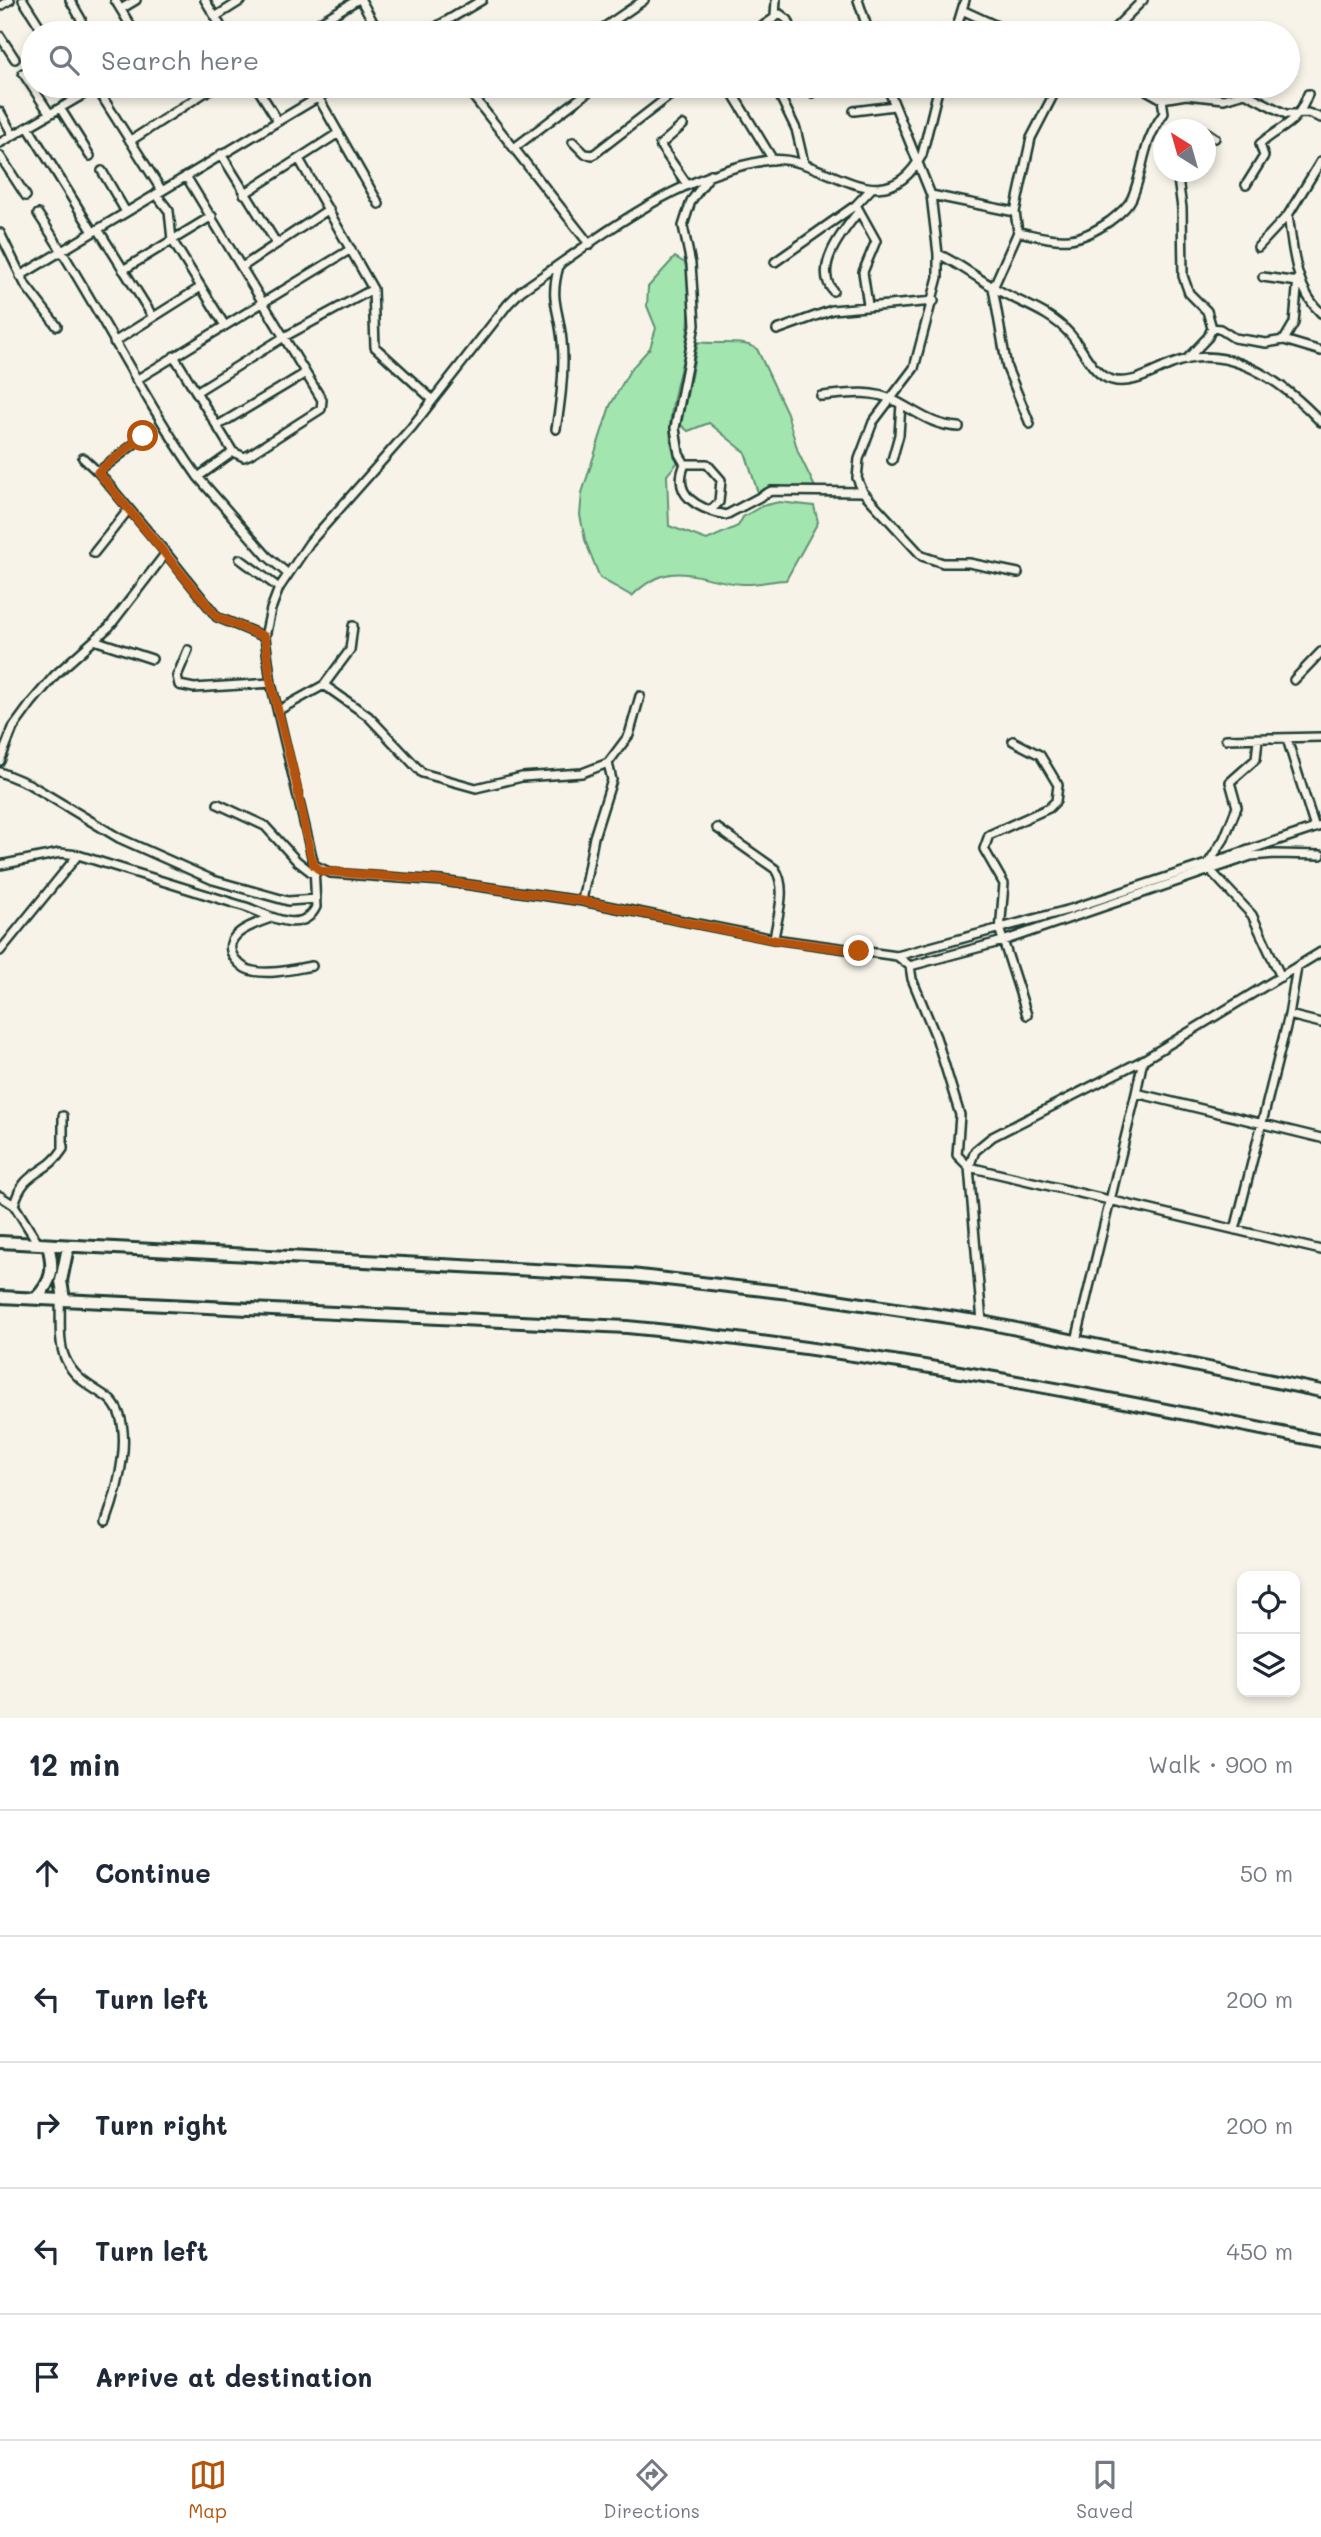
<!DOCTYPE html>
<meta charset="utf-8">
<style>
:root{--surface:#fff;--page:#f2f2f3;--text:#1f2937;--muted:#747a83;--line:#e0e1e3;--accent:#b45309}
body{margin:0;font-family:Mali,sans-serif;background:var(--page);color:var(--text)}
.controls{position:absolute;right:21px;bottom:21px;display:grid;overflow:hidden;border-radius:14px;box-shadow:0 4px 10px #0003}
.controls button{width:63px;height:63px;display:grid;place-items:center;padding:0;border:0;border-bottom:2px solid var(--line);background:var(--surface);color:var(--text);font:35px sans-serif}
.compass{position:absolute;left:1153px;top:119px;width:63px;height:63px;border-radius:50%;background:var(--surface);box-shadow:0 4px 10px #0003;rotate:323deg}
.stop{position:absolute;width:21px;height:21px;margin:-16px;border:5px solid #b45309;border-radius:50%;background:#fff}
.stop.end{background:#b45309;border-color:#fff;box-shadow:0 2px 7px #0008}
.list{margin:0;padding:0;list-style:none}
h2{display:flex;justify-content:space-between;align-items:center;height:91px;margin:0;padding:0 28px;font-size:30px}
h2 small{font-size:23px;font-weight:400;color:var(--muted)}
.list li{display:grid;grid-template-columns:46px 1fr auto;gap:21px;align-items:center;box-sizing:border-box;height:126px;padding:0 28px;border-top:2px solid var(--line)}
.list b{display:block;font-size:26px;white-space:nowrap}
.list em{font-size:23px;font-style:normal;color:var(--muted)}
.icon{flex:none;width:38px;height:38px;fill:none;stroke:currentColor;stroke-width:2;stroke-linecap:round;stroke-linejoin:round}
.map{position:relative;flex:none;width:1321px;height:1718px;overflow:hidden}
.search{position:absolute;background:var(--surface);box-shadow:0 4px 10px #0003;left:21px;right:21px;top:21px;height:77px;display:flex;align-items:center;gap:18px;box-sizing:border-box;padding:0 24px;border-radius:38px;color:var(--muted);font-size:26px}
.sheet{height:721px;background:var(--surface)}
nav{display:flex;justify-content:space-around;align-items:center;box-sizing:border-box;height:98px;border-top:2px solid var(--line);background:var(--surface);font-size:19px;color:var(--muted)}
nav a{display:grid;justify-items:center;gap:4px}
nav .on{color:var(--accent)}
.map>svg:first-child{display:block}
.green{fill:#a3e5af;stroke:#619172;stroke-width:2}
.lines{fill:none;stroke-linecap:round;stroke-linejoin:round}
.minor-casing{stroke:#1f3d34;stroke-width:12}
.trunk-casing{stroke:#1f3d34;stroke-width:16}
.minor{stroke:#f7f3e8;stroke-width:7}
.trunk{stroke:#f7f3e8;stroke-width:10}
.route{stroke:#b45309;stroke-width:9}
</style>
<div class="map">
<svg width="1321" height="1718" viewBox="0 0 1321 1718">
<rect width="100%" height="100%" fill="#f7f3e8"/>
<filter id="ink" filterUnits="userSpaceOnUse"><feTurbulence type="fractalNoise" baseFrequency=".0143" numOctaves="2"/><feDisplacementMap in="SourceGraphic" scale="14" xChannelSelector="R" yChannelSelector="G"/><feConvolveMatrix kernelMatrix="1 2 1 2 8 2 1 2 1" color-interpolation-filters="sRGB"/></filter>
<g filter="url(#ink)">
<!-- green -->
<path class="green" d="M675,257l10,6c7,25 5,55 1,81 -6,35 -27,86 -8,118l-11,13 2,51 38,14 31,-14 5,-9 19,-11 17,-4 35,4 4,16 -32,58c-14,0 -28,5 -43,4 -47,-3 -71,-28 -111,12l-32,-18 -15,-38 -5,-25 2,-22 28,-87 20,-36 20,-22 6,-20 -9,-22 1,-19z
M698,342c17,3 45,-3 59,7l30,64 11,39 17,35 -37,1 -20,5 -13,-41 -36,-29 -21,8 -7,-6z"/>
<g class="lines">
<!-- minor casing -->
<g class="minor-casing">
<path id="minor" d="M23,0l21,33
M70,0l11,19
M115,0l20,33
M205,0l20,33
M361,0l18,33
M858,0l11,33
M0,6l10,-6
M121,9l15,-9
M962,10l50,23
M775,16l1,-16
M215,17l27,-17
M302,33l55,-33
M426,33l56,-33
M596,33l48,-33
M753,33l27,-19 8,6 5,13
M955,33l10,-33
M1110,33l33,-33
M0,36l15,23
M23,73l27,41
M256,86l22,35
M465,86l125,159
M728,86l45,74
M775,86l21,43 8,34
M810,86l2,7
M887,86l44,109 7,59v23l-24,91 -41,54 -14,37 -2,19 6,14 59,64 21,7h26l49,10
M939,86l-17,69c-41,75 -99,-3 -153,5 -96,15 -170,78 -248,131l-13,13 -97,124 -101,114 -31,46 -8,21 -6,28 6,46 43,182 17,8 111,8 140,20 192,38 123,17 174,-47 250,-83
M1139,86l23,13 24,-4 38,4 21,-6 41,21 22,-1 13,5
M96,87l66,104
M318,97l61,107
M60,108l30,48
M854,111l40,-5
M0,112l13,23
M683,125l-23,20 26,38
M28,127l65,105
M1172,129l20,1
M1206,132l9,6
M130,141l85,-55
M573,142l12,12 8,1 89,-69
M0,143l98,-57
M514,148l82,-62
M221,154l56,90
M0,156l26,40
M299,159l74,130 2,58 58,53
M102,171l24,41
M1177,172l5,36 1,68 6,17 18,18 5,17 -4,9 -22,23
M186,176l136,224 -1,9 -72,46 -5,2 -11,-5
M1246,185l18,-29 -4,-12c23,-20 36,-17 48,-50
M156,194l13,17 3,29 52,84
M244,194l93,-60
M931,195l84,17 16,-74 27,-52
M856,205l20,36 -13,31 5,33
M1015,212l3,20 -25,56 14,80 23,56
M38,214c57,85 101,179 160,263l35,-25 -59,-96
M1288,215c5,33 7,74 33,98
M98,229l55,88
M1018,232c41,8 55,15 92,-11 8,-6 18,-14 22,-23 14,-34 8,-51 32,-85l-2,-14
M0,233l26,53 31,40
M1258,247l30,-32 33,-54
M938,254c20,9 36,22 55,33 25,16 56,23 77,47 13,14 22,41 42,46 20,6 41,-9 60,-16 58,-24 112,19 149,58
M775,262l81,-57 15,-16
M242,267l87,-58
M123,270l89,-54
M20,276l317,-190
M1263,277l35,5
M833,291c-20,-24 10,-60 26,-80
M1212,328l8,1 14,9 32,5 18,-3 37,11
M777,330l55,-20 102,-9
M1284,340l10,-17 4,-45
M114,342l87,-55
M136,380l215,-131
M196,392l88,-55 89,-48
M821,396c24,-2 49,-7 72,4 23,11 39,26 66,27
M217,426l87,-52
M556,429c5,-28 9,-58 6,-88 -3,-33 -13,-40 -3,-75
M83,458l15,14 68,81
M892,460l7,-25 2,-31
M685,464l-6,-10 -4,-26 20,-103 -4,-61 -8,-38 8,-25 20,-27
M685,464c-14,32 14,45 41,51l45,-24 92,1
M685,464h22l14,16 -2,22 -8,8
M98,472l45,-35
M198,477l69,79 21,18
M94,553l35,-44
M240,559l39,29
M97,641l55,18
M188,650l-11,26 2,9 15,3 77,-5
M1294,680l27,-28
M324,685l26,-35 3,-24
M279,710l45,-25 44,31 54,57 54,15 46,-11 60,-4 26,-10 21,-28 11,-39
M1226,739l95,-2
M1287,739l28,89
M1013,741l27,14 18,30 -2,16 -7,7 -60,27 -5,14 20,35 -4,47 27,84
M0,761l13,-33 19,-26 23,-27 54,-48 57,-74 51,64 48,20
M0,772l29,12 90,54 94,42 75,21 28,-2
M218,804l47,22 32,35 18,14
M717,828l58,41c13,19 2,48 -1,70
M1209,862l15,-23 13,-32 -7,-25 26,-23 2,-20
M0,865l60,-12 18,2 168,52c22,8 56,29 70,0l-2,-42
M1210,870l42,45 29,62
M582,901l12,-64 18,-57 -4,-17
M271,918c-17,6 -53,17 -36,41 5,6 10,11 18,12 19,4 41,-2 59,-5
M0,951l78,-96
M897,956l13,10 2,13 24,58 24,78 -3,40 12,12 6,-16 17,-14 151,-77 178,-108
M910,966l93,-25 248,-85 24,-2 46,1
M1289,1015l8,-48
M1136,1093l7,-33
M0,1196l14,9 25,40
M14,1205c10,-37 32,-29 49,-56v-33
M1235,1230l54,-215 32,8
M60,1299c1,18 -2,43 5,59 9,21 26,28 43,40 30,24 9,94 -2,124
M982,1322l-13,-155 352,83
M1076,1341l60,-248 185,45"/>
</g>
<!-- trunk casing -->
<g class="trunk-casing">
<path id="trunk" d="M0,1242l631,33 158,18 193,29 339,69
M0,1297l627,30c234,22 464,67 694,114
M36,1298c17,-17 18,-30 12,-53
M64,1299l-3,-18 7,-34"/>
</g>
<!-- minor -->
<use href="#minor" class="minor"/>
<!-- trunk -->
<use href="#trunk" class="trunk"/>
</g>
</g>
<g class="lines" filter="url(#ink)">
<!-- route -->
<path class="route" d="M143,436l-45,36 119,145 48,20 6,46 25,99 14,70 4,13 7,6 121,10 140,20 192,39 85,11"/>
</g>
</svg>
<div class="controls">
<button><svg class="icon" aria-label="locate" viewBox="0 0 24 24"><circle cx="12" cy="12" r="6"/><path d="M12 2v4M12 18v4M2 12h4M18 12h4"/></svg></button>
<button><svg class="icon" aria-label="layers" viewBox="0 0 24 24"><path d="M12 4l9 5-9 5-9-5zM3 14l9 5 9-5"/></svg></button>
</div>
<svg class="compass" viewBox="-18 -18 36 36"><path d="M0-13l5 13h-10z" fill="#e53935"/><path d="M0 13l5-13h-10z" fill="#747a83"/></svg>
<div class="stop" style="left:143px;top:436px"></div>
<div class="stop end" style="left:859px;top:951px"></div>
<div class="search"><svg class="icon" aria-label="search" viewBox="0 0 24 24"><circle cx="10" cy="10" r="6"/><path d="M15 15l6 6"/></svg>Search here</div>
</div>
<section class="sheet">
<h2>12 min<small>Walk · 900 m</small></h2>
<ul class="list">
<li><svg class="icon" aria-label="ahead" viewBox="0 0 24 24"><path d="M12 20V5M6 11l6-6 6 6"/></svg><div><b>Continue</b></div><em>50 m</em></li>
<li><svg class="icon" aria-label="left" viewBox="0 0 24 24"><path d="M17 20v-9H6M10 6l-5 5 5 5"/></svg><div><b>Turn left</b></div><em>200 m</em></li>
<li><svg class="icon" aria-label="right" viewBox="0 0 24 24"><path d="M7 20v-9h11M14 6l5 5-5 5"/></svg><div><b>Turn right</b></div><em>200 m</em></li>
<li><svg class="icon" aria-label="left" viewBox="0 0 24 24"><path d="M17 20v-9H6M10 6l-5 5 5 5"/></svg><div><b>Turn left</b></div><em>450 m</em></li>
<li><svg class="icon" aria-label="arrive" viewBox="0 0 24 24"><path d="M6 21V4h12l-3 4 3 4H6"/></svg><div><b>Arrive at destination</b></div></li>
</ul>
</section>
<nav>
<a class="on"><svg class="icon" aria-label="map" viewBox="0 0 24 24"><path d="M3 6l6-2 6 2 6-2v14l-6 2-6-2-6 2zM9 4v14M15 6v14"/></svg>Map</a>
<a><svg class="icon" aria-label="directions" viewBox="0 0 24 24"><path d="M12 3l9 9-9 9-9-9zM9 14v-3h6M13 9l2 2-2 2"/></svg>Directions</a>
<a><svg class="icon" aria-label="saved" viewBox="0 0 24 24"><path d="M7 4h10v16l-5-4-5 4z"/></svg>Saved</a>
</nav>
